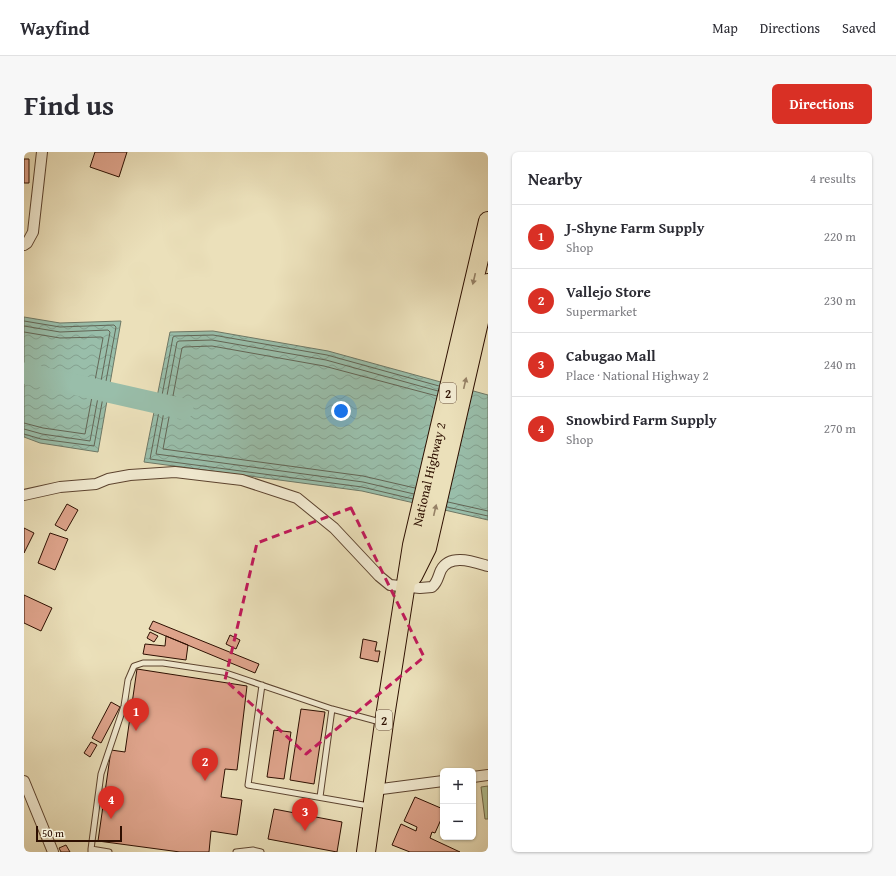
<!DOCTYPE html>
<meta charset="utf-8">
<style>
:root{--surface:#fff;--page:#f7f7f7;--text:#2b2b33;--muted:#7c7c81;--line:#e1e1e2;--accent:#d93025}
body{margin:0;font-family:"Gentium Book Plus",serif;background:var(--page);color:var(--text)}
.controls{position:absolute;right:12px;bottom:12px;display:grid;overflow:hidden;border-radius:6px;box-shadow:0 1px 3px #0004}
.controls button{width:36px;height:36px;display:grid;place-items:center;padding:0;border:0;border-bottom:1px solid var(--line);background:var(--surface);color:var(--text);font:20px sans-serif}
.scale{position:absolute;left:12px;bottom:10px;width:86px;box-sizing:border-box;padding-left:4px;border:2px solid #2d0f01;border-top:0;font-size:11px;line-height:14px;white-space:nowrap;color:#2d0f01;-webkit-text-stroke:3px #f2ebd2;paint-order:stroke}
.you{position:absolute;left:317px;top:259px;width:14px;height:14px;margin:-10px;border:3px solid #fff;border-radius:50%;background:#1a73e8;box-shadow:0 0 0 6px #1a73e833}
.badge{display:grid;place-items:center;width:26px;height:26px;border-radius:50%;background:var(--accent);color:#fff;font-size:13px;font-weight:700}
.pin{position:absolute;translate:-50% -33px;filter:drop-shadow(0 1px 2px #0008)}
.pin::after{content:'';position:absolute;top:21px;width:14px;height:12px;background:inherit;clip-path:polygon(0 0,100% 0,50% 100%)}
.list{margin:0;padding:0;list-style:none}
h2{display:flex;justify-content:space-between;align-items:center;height:52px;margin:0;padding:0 16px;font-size:17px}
h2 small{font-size:13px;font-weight:400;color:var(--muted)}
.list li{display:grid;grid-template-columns:26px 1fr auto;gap:12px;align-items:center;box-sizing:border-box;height:64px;padding:0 16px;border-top:1px solid var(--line)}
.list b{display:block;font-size:15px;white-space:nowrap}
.list p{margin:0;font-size:13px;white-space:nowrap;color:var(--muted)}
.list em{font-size:13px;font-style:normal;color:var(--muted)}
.map{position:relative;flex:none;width:464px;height:700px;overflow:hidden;border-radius:6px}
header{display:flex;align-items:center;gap:24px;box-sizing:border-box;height:56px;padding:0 20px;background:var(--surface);border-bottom:1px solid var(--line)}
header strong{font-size:19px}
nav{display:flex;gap:22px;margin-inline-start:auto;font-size:14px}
.intro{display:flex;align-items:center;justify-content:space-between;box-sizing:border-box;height:96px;padding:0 24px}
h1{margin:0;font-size:28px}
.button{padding:10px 18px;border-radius:6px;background:var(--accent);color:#fff;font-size:14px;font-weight:700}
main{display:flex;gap:24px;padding:0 24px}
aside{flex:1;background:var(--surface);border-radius:6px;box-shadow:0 1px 3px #0004}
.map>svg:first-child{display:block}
.garden{fill:#b3c393;stroke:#70694a}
.water{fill:url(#water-waves);stroke:#6e7866}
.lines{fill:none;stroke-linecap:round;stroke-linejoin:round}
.shore{stroke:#636656;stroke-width:1}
.river{stroke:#99beaa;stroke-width:21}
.building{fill:#dfa48c;stroke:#2d0f01}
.lane-casing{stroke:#5c432f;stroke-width:7}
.street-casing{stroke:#5c432f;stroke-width:12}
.highway-casing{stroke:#2d0f01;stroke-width:20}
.lane{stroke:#f2ebd2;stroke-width:5}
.street{stroke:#f2ebd2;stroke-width:10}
.highway{stroke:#ebe0ba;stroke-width:18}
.oneway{fill:#968267}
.marked{fill:none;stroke:#c2185b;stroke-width:3;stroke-dasharray:8 5;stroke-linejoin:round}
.labels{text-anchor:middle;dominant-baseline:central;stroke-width:3;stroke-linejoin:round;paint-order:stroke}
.shield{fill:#f2ebd2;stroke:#685140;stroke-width:1}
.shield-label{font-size:12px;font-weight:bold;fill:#2d0f01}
.street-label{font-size:13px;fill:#2d0f01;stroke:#f2ebd2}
</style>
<header>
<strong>Wayfind</strong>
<nav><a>Map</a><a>Directions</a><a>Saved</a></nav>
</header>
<div class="intro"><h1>Find us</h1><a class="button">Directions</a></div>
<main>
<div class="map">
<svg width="464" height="700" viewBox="0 0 464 700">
<defs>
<pattern id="water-waves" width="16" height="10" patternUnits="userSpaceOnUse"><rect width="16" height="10" fill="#99beaa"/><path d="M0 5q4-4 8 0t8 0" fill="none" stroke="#84a290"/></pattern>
</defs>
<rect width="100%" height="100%" fill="#ebe0ba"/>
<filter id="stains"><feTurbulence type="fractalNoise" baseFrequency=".005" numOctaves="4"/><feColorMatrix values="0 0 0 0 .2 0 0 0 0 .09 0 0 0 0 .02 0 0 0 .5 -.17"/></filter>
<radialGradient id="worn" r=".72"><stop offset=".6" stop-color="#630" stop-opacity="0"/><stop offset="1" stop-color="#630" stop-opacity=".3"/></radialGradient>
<!-- garden -->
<path class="garden" d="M464,634v33h-3l-4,-32z"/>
<!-- water -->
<path class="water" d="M0,165l36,6 61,-2 -23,131 -58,-9 -16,-6z
M189,179l115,20 160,44v125l-126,-29 -218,-29 26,-130z"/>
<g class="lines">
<!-- shore -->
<path class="shore" d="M0,169l36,6 54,-2 2,2 -22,119 -53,-7 -17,-5
M0,174l36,6 48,-2 2,2 -20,109 -48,-7 -18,-5
M0,180l36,6 41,-1 2,1 -18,96 -42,-6 -19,-5
M391,336l-52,-12 -200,-27 19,-101 2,-1 28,-1 112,20 113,30
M390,342l-51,-12 -207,-28 21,-112 2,-1 33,-1 114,20 112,31
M389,347l-51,-12 -212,-28 23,-122 2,-1 38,-1 114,20 112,31
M424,350l40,9
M423,355l41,9"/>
<!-- river -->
<path class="river" d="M0,221l159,36"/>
</g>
<!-- building -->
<path class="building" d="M71,0h32l-8,25 -29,-10z
M0,7h5v24h-5z
M43,352l11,6 -12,21 -11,-6z
M0,376l10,5 -10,20z
M26,381l18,6 -13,31 -17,-7z
M0,443l28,13 -11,23 -17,-8z
M129,469l106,43 -4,9 -106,-44z
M126,480l8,4 -4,6 -7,-4z
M206,483l10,5 -4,9 -10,-5z
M142,484l22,9 -2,15 -43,-6 2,-10 20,2z
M339,487l14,3 -2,9h5l-2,11 -18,-4z
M113,517l110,17 -10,84 -12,-1 -4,28 21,3 -5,35 -26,-4 -2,21h-29l-82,-11 13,-91 14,2z
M87,550l9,5 -19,36 -9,-5z
M277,557l24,3 -11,72 -24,-4z
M250,578l17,2 -7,47 -17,-2z
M67,590l6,3 -7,12 -6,-4z
M391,645l28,12v6l-8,18 -3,-1 -2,6 30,14h-50l-18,-7 9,-21 15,7 1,-4 -13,-6z
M250,657l68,13 -5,30 -69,-13z
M42,693l4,7h-9l-2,-4z"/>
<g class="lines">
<!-- lane casing -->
<g class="lane-casing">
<path id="lane" d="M238,533l-14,100 121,21
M296,645l12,-88
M67,697l10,-75 23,-68 4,-26 6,-14 9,-3h20l60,9 109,37 48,13
M67,700v-3l18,3
M212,700l17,-2 8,2"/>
</g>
<!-- street casing -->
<g class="street-casing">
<path id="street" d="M0,93l3,-2 6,-11 9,-80
M0,343l36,-8 36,-3 12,-5 22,-4 45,-3 67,8 55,18 37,30 45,48 11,9 30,3 12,-1c6,-5 6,-11 9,-17 9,-17 33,-8 47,-4
M449,625l15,-2
M0,629l29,71
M350,638l69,-9"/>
</g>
<!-- highway casing -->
<g class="highway-casing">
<g id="highway">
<path d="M389,424l14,-28 61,-265"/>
<path id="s1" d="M342,700l18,-129 28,-178 76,-324"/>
</g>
</g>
<!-- lane -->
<use href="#lane" class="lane"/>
<!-- street -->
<use href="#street" class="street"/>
<!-- highway -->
<use href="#highway" class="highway"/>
</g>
<!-- one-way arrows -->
<defs><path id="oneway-solid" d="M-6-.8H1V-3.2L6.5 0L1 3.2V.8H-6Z"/></defs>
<g class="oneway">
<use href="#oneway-solid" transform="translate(450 127) rotate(103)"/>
<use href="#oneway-solid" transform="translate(441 231) rotate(-77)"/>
<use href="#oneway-solid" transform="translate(411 358) rotate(-77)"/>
</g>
<!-- marked area -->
<path class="marked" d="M327,356l73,149 -118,97 -81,-74 32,-137z"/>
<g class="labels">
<!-- shield labels -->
<g class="shield">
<rect x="416" y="231" width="16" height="20" rx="3"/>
<rect x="352" y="558" width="16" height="20" rx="3"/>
</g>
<g class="shield-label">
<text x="424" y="241">2</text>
<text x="360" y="568">2</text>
</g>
<!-- street labels -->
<g class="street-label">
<text stroke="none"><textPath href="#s1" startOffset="383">National Highway 2</textPath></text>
</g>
</g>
<rect width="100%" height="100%" filter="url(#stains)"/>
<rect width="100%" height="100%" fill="url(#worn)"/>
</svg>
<div class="controls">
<button>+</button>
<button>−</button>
</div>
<div class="scale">50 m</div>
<div class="you"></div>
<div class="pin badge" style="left:112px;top:579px">1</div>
<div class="pin badge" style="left:181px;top:629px">2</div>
<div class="pin badge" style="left:281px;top:679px">3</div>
<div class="pin badge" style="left:87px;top:667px">4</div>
</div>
<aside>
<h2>Nearby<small>4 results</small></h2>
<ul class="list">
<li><span class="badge">1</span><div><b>J-Shyne Farm Supply</b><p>Shop</p></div><em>220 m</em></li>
<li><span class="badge">2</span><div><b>Vallejo Store</b><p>Supermarket</p></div><em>230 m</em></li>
<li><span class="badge">3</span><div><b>Cabugao Mall</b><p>Place · National Highway 2</p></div><em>240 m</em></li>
<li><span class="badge">4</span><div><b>Snowbird Farm Supply</b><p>Shop</p></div><em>270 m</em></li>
</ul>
</aside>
</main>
